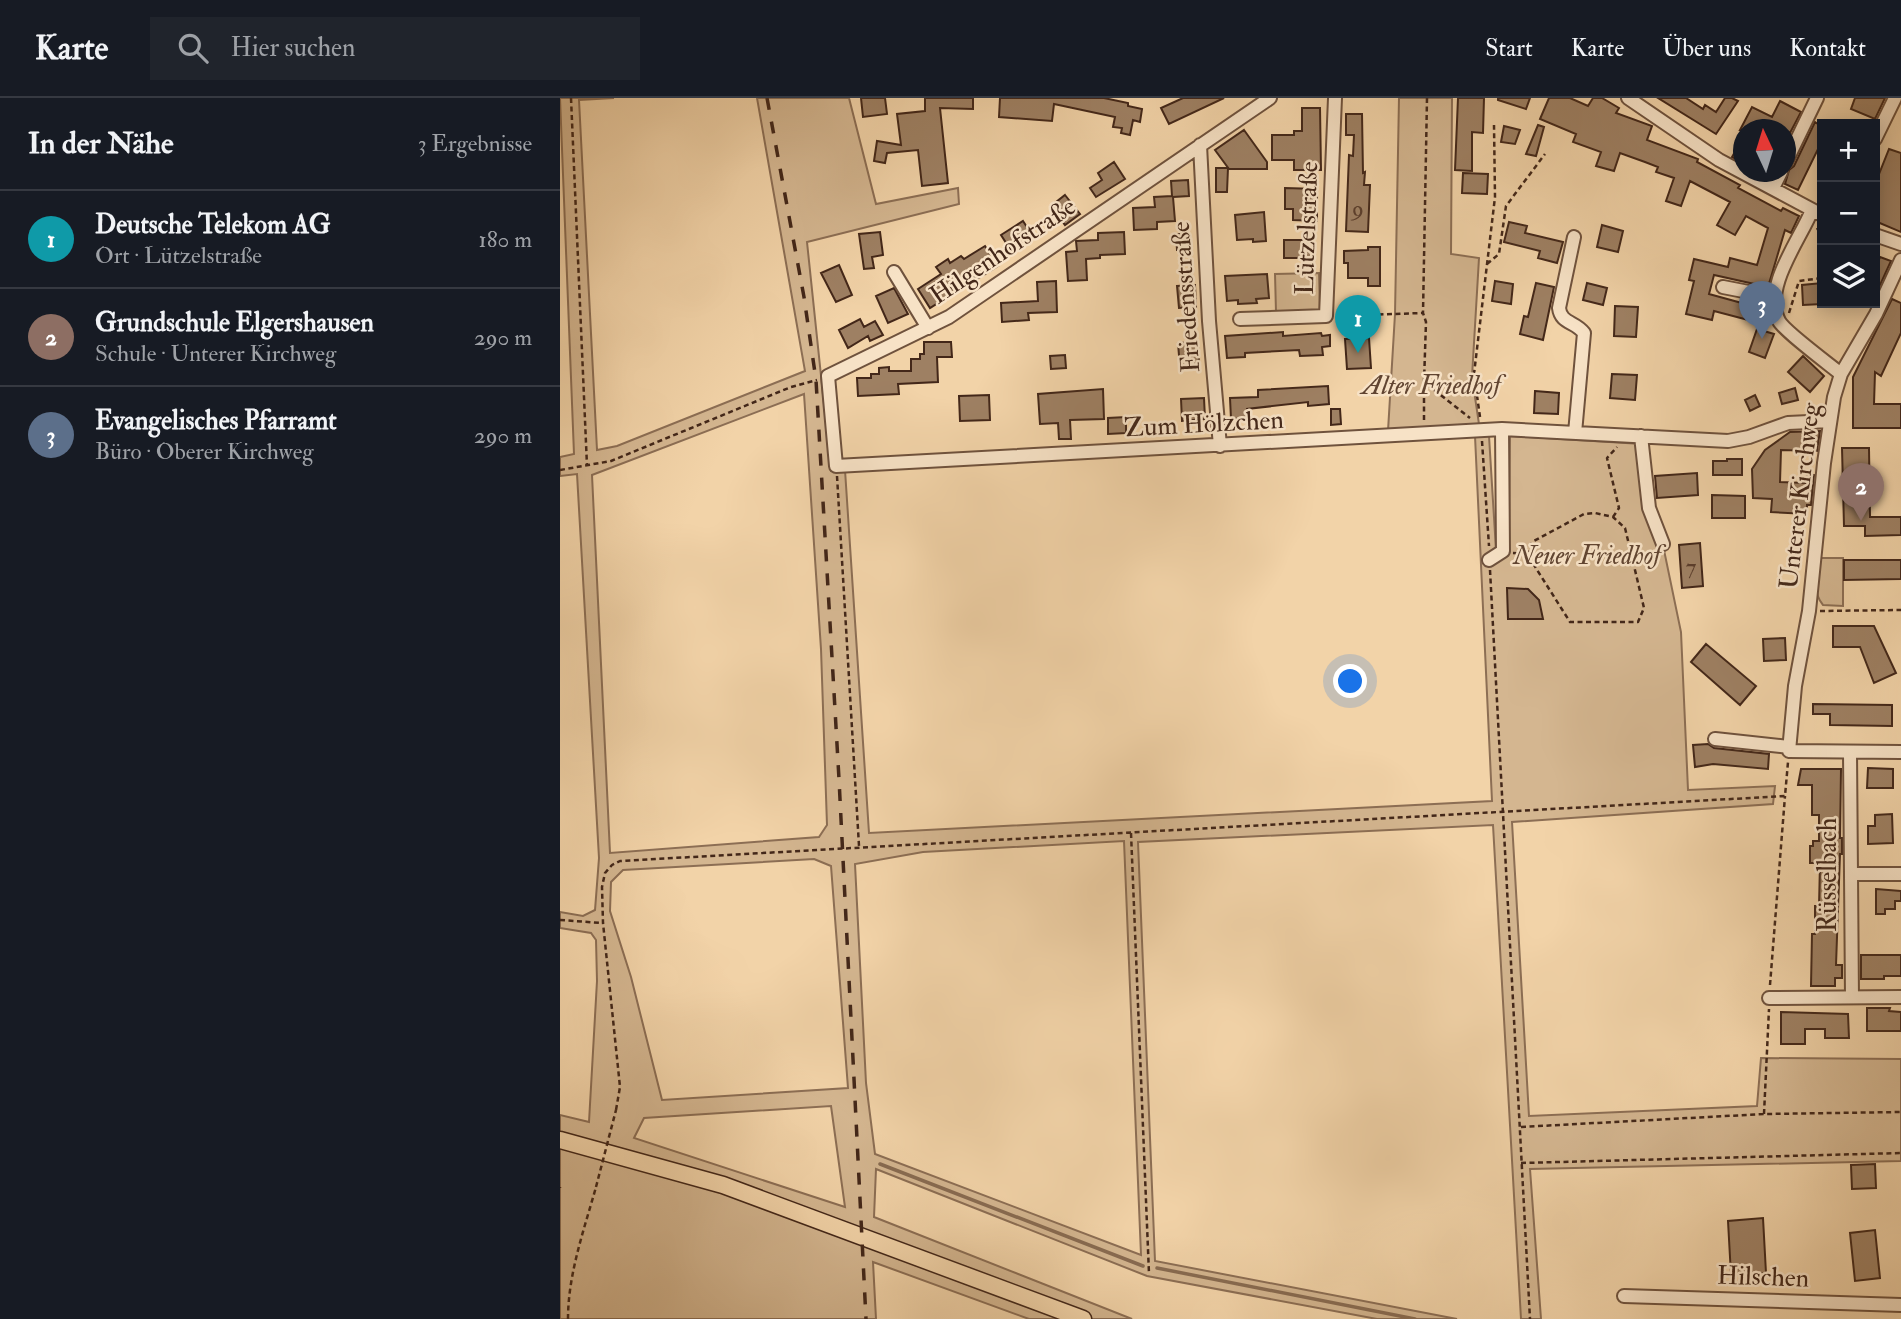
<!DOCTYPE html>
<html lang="de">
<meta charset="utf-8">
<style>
:root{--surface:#171b24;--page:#20242c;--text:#f1f3f6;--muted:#9ea1a6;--line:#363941;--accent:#0f766e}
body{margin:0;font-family:"IM FELL Double Pica",serif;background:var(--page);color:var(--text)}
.controls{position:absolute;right:21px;top:21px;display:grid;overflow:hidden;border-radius:0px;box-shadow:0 4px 18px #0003}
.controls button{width:63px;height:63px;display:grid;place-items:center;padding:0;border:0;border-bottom:2px solid var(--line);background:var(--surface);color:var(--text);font:35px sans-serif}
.compass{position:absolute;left:1173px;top:21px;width:63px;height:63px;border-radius:50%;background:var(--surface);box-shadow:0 4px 18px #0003;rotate:356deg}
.you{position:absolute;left:791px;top:584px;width:24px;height:24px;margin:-18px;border:5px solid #fff;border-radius:50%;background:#1a73e8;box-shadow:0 0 0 10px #1a73e833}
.badge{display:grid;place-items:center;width:46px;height:46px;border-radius:50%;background:var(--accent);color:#fff;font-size:23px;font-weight:700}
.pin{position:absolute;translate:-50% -58px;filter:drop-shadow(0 2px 4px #0008)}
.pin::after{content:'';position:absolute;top:37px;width:24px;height:21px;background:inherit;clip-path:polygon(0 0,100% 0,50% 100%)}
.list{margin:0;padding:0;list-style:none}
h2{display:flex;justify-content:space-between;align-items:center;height:91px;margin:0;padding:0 28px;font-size:30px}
h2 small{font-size:23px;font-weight:400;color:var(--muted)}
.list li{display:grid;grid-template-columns:46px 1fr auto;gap:21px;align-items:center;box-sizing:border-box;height:98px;padding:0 28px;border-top:2px solid var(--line)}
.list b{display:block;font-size:26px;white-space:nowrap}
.list p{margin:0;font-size:23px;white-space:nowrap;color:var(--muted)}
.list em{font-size:23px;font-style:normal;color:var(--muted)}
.icon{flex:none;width:38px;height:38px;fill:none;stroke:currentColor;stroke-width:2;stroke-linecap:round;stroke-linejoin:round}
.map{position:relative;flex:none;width:1341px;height:1221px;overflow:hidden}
header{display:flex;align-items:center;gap:42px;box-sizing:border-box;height:98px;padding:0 35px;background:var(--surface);border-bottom:2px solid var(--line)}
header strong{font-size:33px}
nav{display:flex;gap:38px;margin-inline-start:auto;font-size:24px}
.search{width:490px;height:63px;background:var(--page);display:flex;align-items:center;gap:18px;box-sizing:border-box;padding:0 24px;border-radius:0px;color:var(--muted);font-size:26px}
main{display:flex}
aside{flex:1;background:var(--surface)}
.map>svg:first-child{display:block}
.green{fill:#d4b690;stroke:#8c6e54;stroke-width:2;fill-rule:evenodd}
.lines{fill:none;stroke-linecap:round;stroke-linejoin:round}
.stream{stroke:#886b51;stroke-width:3.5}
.building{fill:#9e8063;stroke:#432719;stroke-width:2}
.minor-casing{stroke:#6f523d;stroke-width:16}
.major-casing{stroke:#432719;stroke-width:19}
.path{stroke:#432719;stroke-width:2.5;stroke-dasharray:5 3.5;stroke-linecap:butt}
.minor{stroke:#f7e2c6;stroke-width:12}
.major{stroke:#f2d3a8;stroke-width:16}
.rail{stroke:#432719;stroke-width:3.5;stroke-dasharray:12 12;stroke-linecap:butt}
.path-bridge{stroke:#432719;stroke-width:2.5;stroke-dasharray:5 3.5;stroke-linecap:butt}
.labels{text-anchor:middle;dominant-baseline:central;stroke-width:5;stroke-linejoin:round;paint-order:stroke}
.number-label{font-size:23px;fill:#5a3d2c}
.street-label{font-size:26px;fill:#432719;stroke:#f7e2c6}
.park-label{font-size:26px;font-style:italic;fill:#604431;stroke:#f7e2c6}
</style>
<header>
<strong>Karte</strong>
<div class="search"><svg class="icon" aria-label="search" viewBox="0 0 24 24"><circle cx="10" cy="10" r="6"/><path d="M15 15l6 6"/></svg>Hier suchen</div>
<nav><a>Start</a><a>Karte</a><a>Über uns</a><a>Kontakt</a></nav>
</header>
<main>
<aside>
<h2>In der Nähe<small>3 Ergebnisse</small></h2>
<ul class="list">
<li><span class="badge" style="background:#0f9aa8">1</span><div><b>Deutsche Telekom AG</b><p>Ort · Lützelstraße</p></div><em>180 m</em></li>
<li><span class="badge" style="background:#8d6e63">2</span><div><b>Grundschule Elgershausen</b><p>Schule · Unterer Kirchweg</p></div><em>290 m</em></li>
<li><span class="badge" style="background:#5c6f8a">3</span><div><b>Evangelisches Pfarramt</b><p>Büro · Oberer Kirchweg</p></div><em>290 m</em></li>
</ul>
</aside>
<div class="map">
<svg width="1341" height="1221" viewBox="0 0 1341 1221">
<rect width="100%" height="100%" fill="#f2d3a8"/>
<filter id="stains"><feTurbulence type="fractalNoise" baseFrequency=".00286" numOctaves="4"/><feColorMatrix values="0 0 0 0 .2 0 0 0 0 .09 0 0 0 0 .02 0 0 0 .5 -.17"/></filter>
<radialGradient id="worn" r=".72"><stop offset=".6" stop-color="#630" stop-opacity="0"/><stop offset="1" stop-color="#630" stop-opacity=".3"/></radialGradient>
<!-- green -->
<path class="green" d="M0,0h54l-35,2 18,350 20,-4 188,-75 -48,-273h92l27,106 82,-16 1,16 -152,38 24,229 14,-1 24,363 623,-32 -17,-365h14l7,114 13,3 1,-117 132,8 39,188 7,158 87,-4 -2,18 -261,18 17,294 228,-10 4,-48 140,1v102l-371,8 11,150h-20l-28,-494 -355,17 17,419 302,58h-80l-230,-43 -271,-107 -2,48 258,102h-103l-156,-57 3,57h-316v-204l29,7 8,-141 -1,-41 -5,-7 -31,-5v-16l23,4 12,-6 4,-52 -22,-384 -17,2v-19l14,-3zM244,296l17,255 6,176 -8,12 -209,16 -18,-378zM564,743l17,414 -266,-101 -9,-71 -11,-219 68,-12zM254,761l17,7 17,222 -186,12 -31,-123 -21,-66 1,-29 12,-12zM271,1008l14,101 -211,-69 10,-20z
M839,0h53l-1,156 28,4 -7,119 7,47 -91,7 7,-117z
M759,175l1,38 -44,1 -1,-38z
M1261,460h22v48l-20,-1c-12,-14 -5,-31 -2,-47z"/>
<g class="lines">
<!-- stream -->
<path class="stream" d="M320,1066l263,102
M597,1170l258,51"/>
</g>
<!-- building -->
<path class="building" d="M301,0h24l2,16 -24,3z
M365,0h48v11l-33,-1 8,75 -26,3 -4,-36 -31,3 -2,10 -11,-2 3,-20 24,4 -4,-31 28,-3z
M440,0h104l24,5v3l14,3 -2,13 -7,-2 -3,15 -9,-2 1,-5 -9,-1 2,-10 -61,-13 -2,17 -53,-4z
M623,0h41l-55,26 -8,-16z
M898,0h26l-1,35 -11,-1v39l-17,-1z
M938,0h32l-4,11 -28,-9z
M989,0h21l18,8 5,-8h9l17,10 -3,5 36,13 -5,14 51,19 -1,3 43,23 -2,3 43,23 2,-3 16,8 -8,17 -6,-3 -17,57 -54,-12 -5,19 51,14 -4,14 -42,-11 -2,9 -26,-6 8,-33 -5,-1 5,-21 34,8 2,-9 27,7 11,-37 -22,-12 -11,19 -18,-10 13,-23 -40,-21 -9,25 -15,-5 8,-23 -18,-6 2,-5 -13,-5 -25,-9 -6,18 -18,-5 5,-14 -28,-10 3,-8 -36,-15z
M1098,0h28l17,11 2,-4 11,7 9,-14h7l6,3 -22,33z
M1295,0h30l-10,21 -24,-10z
M1220,3l21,11 -11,21 -19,-10 -3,7h-28l12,-23 20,10z
M742,10h18l1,62h-27v-10h-22v-25h22v-4h8z
M786,16h16l1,59 2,-1 -1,13h6l-2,47 -22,-1 3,-76 4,1 1,-21h-8z
M1255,24l7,5v24l-4,-2 -20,41 -13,-6 4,-14 5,-4z
M978,27l6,2 -8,29 -10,-2z
M944,28l16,4 -5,14 -14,-2z
M684,32l23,32v7h-38l-14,-19z
M1184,38v27l-12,-6z
M1329,51l12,4v79l-26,-11v-43l2,1z
M554,64l11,17 -29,18 -6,-9 12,-8 -4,-7z
M656,70h12l-1,24h-11z
M903,75l25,1 -1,20 -25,-1z
M628,82l1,16 -16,1 2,24 -18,1v7l-23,1 -1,-22 22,-1 -1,-10 18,-1 -1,-15z
M725,90l32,1v32l-24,-1v-11h-8z
M505,97l15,19 -15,11 -14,-19z
M704,114l2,29 -13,1v-3l-16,1 -2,-25z
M463,123l11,17 -22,14 -11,-17z
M949,124l18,4 -2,7 38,9 -6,21 -19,-5 2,-7 -36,-9z
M1042,127l21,6 -5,21 -21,-5z
M320,134l3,23 -11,2 2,11 -10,1 -5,-35z
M564,134l1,22 -25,1v3l-14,1 1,21 -19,1 -2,-29 11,-1 -1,-10 22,-1v-7z
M616,136h14l1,16h-14z
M724,142h30v18h-30z
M425,148l13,20 -22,14 -6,-9 -21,13 6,8 -25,16 -12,-19 23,-15 -5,-7 12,-8 2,4 11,-7 3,3z
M808,149h12v39h-12v-8h-20v-15h-4v-12l24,-1z
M1320,159l11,4 -16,35v-27z
M279,167l13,30 -16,7 -15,-29z
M707,176l2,24 -13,1 1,4 -19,1v-4l-11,1 -2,-25z
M496,183l1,31 -29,1 1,7 -27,2 -1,-19 37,-2 -1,-19z
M935,183l18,3 -2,20 -19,-3z
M976,185l18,4 -11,53 -23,-6 4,-18 4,1z
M1027,185l20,5 -4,17 -20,-5z
M1262,185v21l-19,1 -1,-20z
M635,187l1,22 -17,1 -2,-22z
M334,190l14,26 -20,9 -12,-27z
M1332,201l9,4v30l-20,43 -6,-4 -1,32h27v24h-48v-51z
M1055,208l23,1 -2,30 -22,-1z
M300,221l4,8 11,-6 8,14 -13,6 -2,-5 -20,12 -9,-18z
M1197,231l17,5 -9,24 -16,-6z
M723,234v4l38,-3 1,3 8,-1v11l-8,1 1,8 -23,1 -1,-6 -54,3v4l-18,1 -2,-22z
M809,240l2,30 -24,1 -2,-30z
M364,244h27l1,15h-15l1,25 -40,2 1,10 -41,2 -1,-18h14v-4h8v-6l10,-1v4h22v-12h9v-5h4z
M638,244l1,24 -19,2 -2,-25z
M505,257l1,13 -15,1 -1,-13z
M1243,258l21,20 -14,16 -22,-20z
M1052,276l25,1 -2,25 -25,-2z
M768,288l1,18 -21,2v-4l-61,7 1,9 -17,1 -1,-21 28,-1v-7z
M1235,290l3,12 -16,4 -3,-11z
M543,291l1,30 -34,1 1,19h-12l-1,-16 -18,1 -2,-30z
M975,293l24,2 -1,21 -24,-1z
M429,297l1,25 -30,1 -1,-25z
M1195,297l5,11 -10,5 -5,-11z
M644,300l1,21 -23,2 -1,-22z
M771,311h9l1,15 -10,1z
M566,319v16l-18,1v-16z
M1260,333l-3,20 -36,-1 -1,32 26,1 1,-9 7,1 -3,30h-4v9l-36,-2 1,-13 -19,-1 -1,-29 13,-19 25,-18z
M1282,350h27l1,69h31v18l-36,1v-10h-21z
M1167,361h15v16h-29v-14h14z
M1137,375l1,22 -41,3 -2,-22z
M1152,397l33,1v22h-33z
M1140,445l3,43 -21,2 -3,-43z
M1284,462h57v19l-57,1z
M947,490l21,1 11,11 4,19h-35z
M1273,528h41l22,47 -22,10 -14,-36h-27z
M1225,540l1,22 -22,1 -1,-22z
M1146,546l50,42 -16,19 -49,-43z
M1253,606l79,1v21l-62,-1v-11h-17z
M1148,646l6,4 55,6 -1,15 -55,-5 -18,3 -2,-22z
M1308,670l25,1v19h-26z
M1241,671h40l-1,69h2v16h-2l-4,111h6v13h-7v8h-24l1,-52h3v-28h4l1,-43h-10v-17h3v-5h6v-26h-7v-30h-14z
M1332,716l1,29 -25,1v-18h7v-11z
M1316,791l25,2v10h-6v8h-10v5h-9z
M1301,857h40v21h-17v3h-23z
M1307,910h23l-1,3 12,1v19h-34z
M1221,914l67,2 1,24h-24v-9h-20v15h-24z
M1315,1066l1,24 -24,1 -1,-24z
M1203,1120l3,55 -35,2 -3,-54z
M1315,1132l5,48 -25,3 -5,-48z"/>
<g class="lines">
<!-- minor casing -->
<g class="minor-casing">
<path id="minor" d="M710,0l-321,219 -121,59 8,90 666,-37 226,12 21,-4 39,-14 42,-2
M1068,0l91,62 103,55
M1315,41l20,-41
M640,47l9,176 11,125
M1226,64l31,-64
M1213,90l8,-16
M1252,112c-12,30 -50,78 -33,111 5,10 51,44 62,53
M1315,137l26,9
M1014,139l-15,71c2,16 16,13 25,25l-9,100
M1341,162l-25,54 -35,60 -7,23 -10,66 -15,148 -14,75 -6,65 112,1
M334,174l34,56
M1163,189l51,10
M680,221l86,-3 9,-218
M1081,338l8,72 14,36
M929,462l14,-9 -1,-122
M1155,641l74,8
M1290,654l2,245
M1291,776h50
M1209,900l132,-1
M1064,1198l277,9"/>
</g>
<!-- major casing -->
<g class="major-casing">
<path id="major" d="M0,1042l163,45 360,134"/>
</g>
<!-- path -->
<path class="path" d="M11,0l16,368
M867,0l-4,215 3,9 -2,60 46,36
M1257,130l5,9
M927,166l12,-10 7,-48 39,-52
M1229,215l10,-32 23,-3v-2
M776,218l87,-3
M920,319l-6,-43 21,-177 -1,-72
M864,322v-38
M922,343l7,105
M0,372l51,-9 180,-74 26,-7
M277,378l22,370
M1053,419l6,-9 -12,-50 10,-11
M953,455l14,1 43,68h68l6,-14 -19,-80 -12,-11 -18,-4 -11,1 -52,28 -5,12
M930,472l40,749
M1260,513l81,-1
M571,735l18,441
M0,822l42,3
M1210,887l15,-189
M56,1012l4,-23 -17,-164 -1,-36 3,-14 7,-8 8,-4 1165,-65 3,-34
M1204,1016l5,-105
M961,1029l243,-13 137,-2
M961,1065l380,-10
M0,1089v1
M8,1221c0,-45 16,-89 28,-132"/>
<!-- minor -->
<use href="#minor" class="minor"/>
<!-- major -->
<use href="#major" class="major"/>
<!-- rail -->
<path class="rail" d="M207,0l37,199 12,83 23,399 27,540"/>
<!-- path-bridge -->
<path class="path-bridge" d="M36,1089l20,-77"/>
</g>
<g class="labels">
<!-- number labels -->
<g class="number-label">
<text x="798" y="110">9</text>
<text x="1131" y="468">7</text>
</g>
<!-- street labels -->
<g class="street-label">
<text transform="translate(747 130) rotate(-88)">Lützelstraße</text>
<text transform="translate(443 153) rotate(-34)">Hilgenhofstraße</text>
<text transform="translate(626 199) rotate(-94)">Friedensstraße</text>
<text transform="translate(644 326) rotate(-3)">Zum Hölzchen</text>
<text transform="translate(1240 398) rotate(-83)">Unterer Kirchweg</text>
<text transform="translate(1268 777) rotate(-90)">Rüsselbach</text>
<text transform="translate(1203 1179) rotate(2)">Hilschen</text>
</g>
<!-- park labels -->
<g class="park-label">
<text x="871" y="288">Alter Friedhof</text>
<text x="1027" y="458">Neuer Friedhof</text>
</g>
</g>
<rect width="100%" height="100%" filter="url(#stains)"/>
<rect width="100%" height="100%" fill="url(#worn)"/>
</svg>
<div class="controls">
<button>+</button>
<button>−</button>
<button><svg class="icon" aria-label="layers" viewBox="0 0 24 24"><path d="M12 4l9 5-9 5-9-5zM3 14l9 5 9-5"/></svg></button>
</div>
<svg class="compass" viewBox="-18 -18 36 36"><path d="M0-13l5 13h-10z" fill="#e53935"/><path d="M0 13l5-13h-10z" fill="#9ea1a6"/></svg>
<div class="you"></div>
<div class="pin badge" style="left:798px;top:255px;background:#0f9aa8">1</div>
<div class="pin badge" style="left:1301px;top:423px;background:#8d6e63">2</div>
<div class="pin badge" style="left:1202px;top:241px;background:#5c6f8a">3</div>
</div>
</main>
